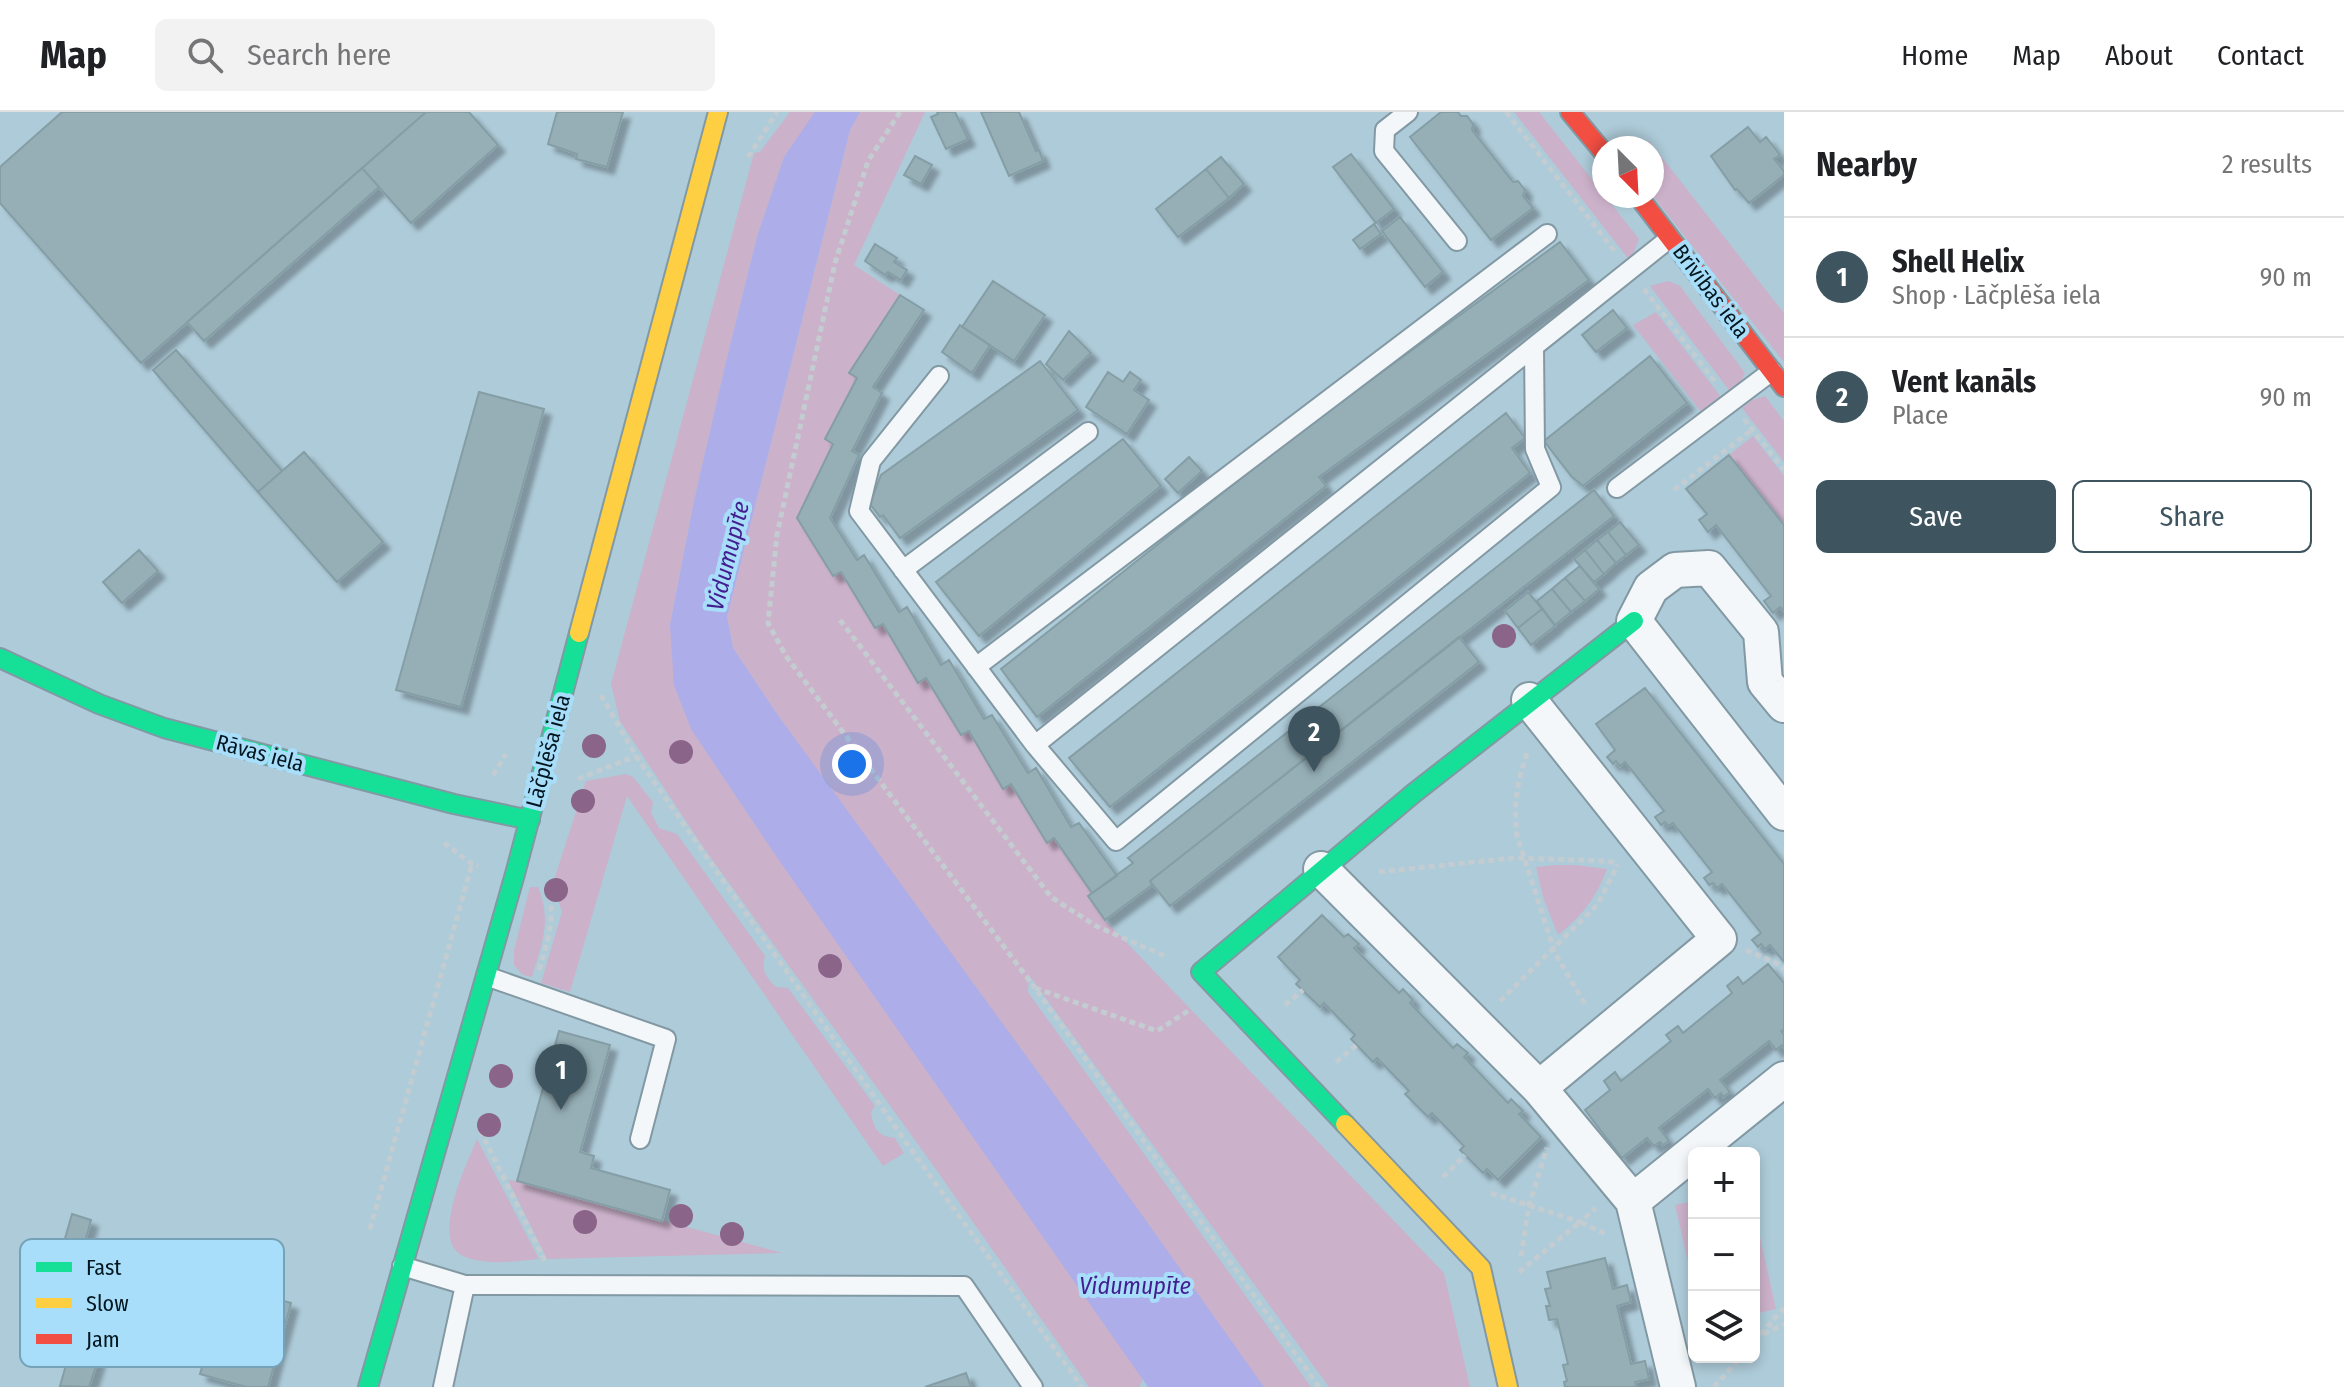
<!DOCTYPE html>
<meta charset="utf-8">
<style>
:root{--surface:#fff;--page:#f2f2f2;--text:#202124;--muted:#757577;--line:#e0e0e0;--accent:#3e5560}
body{margin:0;font-family:"Fira Sans Condensed",sans-serif;background:var(--page);color:var(--text)}
.controls{position:absolute;right:24px;bottom:24px;display:grid;overflow:hidden;border-radius:12px;box-shadow:0 4px 12px #0003}
.controls button{width:72px;height:72px;display:grid;place-items:center;padding:0;border:0;border-bottom:2px solid var(--line);background:var(--surface);color:var(--text);font:40px sans-serif}
.compass{position:absolute;left:1592px;top:24px;width:72px;height:72px;border-radius:50%;background:var(--surface);box-shadow:0 4px 12px #0003;rotate:156deg}
.you{position:absolute;left:852px;top:652px;width:28px;height:28px;margin:-20px;border:6px solid #fff;border-radius:50%;background:#1a73e8;box-shadow:0 0 0 12px #1a73e833}
.badge{display:grid;place-items:center;width:52px;height:52px;border-radius:50%;background:var(--accent);color:#fff;font-size:26px;font-weight:700}
.pin{position:absolute;translate:-50% -66px;filter:drop-shadow(0 2px 4px #0008)}
.pin::after{content:'';position:absolute;top:42px;width:28px;height:24px;background:inherit;clip-path:polygon(0 0,100% 0,50% 100%)}
.list{margin:0;padding:0;list-style:none}
h2{display:flex;justify-content:space-between;align-items:center;height:104px;margin:0;padding:0 32px;font-size:34px}
h2 small{font-size:26px;font-weight:400;color:var(--muted)}
.list li{display:grid;grid-template-columns:52px 1fr auto;gap:24px;align-items:center;box-sizing:border-box;height:120px;padding:0 32px;border-top:2px solid var(--line)}
.list b{display:block;font-size:30px;white-space:nowrap}
.list p{margin:0;font-size:26px;white-space:nowrap;color:var(--muted)}
.list em{font-size:26px;font-style:normal;color:var(--muted)}
.actions{display:flex;gap:16px;padding:24px 32px}
.actions a{flex:1;padding:18px 0;border:2px solid var(--accent);border-radius:12px;text-align:center;font-size:28px;color:var(--accent)}
.actions .main{background:var(--accent);color:#fff}
.icon{flex:none;width:44px;height:44px;fill:none;stroke:currentColor;stroke-width:2;stroke-linecap:round;stroke-linejoin:round}
.map{position:relative;flex:none;width:1784px;height:1275px;overflow:hidden}
header{display:flex;align-items:center;gap:48px;box-sizing:border-box;height:112px;padding:0 40px;background:var(--surface);border-bottom:2px solid var(--line)}
header strong{font-size:38px}
nav{display:flex;gap:44px;margin-inline-start:auto;font-size:28px}
.search{width:560px;height:72px;background:var(--page);display:flex;align-items:center;gap:20px;box-sizing:border-box;padding:0 28px;border-radius:12px;color:var(--muted);font-size:30px}
main{display:flex}
aside{flex:1;background:var(--surface)}
.map>svg:first-child{display:block}
.green{fill:#cbb1ca}
.water{fill:#acade9}
.building{fill:#96afb7;stroke:#859ea6;stroke-width:2;filter:url(#shadow)}
.lines{fill:none;stroke-linecap:round;stroke-linejoin:round}
.lane-casing{stroke:#8299a4;stroke-width:22}
.street-casing{stroke:#8299a4;stroke-width:38}
.fast-casing{stroke:#8299a4;stroke-width:22}
.slow-casing{stroke:#8299a4;stroke-width:22}
.jam-casing{stroke:#8299a4;stroke-width:22}
.path{stroke:#c3ccd0;stroke-width:5;stroke-dasharray:6 4;stroke-linecap:butt}
.lane{stroke:#f3f7f9;stroke-width:18}
.street{stroke:#f3f7f9;stroke-width:34}
.fast{stroke:#16e098;stroke-width:18}
.slow{stroke:#ffcf43;stroke-width:18}
.jam{stroke:#f24e42;stroke-width:18}
.tree{fill:#8b648a}
.labels{text-anchor:middle;dominant-baseline:central;stroke-width:8;stroke-linejoin:round;paint-order:stroke}
.street-label{font-size:22px;fill:#02161f;stroke:#a8def9}
.water-label{font-size:24px;font-style:italic;fill:#421e90;stroke:#a8def9}
.key{fill:#a8def9;stroke:#76a2b8;stroke-width:2}
.key-label{font-size:22px;fill:#02161f}
</style>
<header>
<strong>Map</strong>
<div class="search"><svg class="icon" aria-label="search" viewBox="0 0 24 24"><circle cx="10" cy="10" r="6"/><path d="M15 15l6 6"/></svg>Search here</div>
<nav><a>Home</a><a>Map</a><a>About</a><a>Contact</a></nav>
</header>
<main>
<div class="map">
<svg width="1784" height="1275" viewBox="0 0 1784 1275">
<defs>
<filter id="shadow"><feDropShadow dx="7" dy="7" stdDeviation="2" flood-color="#0004"/></filter>
</defs>
<rect width="100%" height="100%" fill="#aecbd9"/>
<!-- green -->
<path class="green" d="M790,0h26l-32,45 -27,80 -32,129 -31,135 -24,124 473,754 -4,8h-50l-159,-226 -227,-314 -83,-126 -9,-37 143,-531 6,-1z
M860,0h65l-71,153 46,30 -51,78 8,5 -32,61 8,5 -35,74 35,58 8,-4 34,56 8,-4 35,58 8,-4 35,57 8,-4 34,57 8,-4 35,58 8,-4 38,55 -4,4 17,23 339,353 26,114h-141l-300,-412 -1,17 283,395h-51l-483,-673 -44,-66 -6,-31 123,-487z
M1514,0h25l100,127 -9,22z
M1636,29h13l135,172v49l-132,-167v-47h-27z
M1668,169l12,5 65,87 -5,11 -11,6 -79,-104z
M1656,200l65,85 -19,16 -69,-88z
M1765,284l19,25v41l-42,-54 10,-8z
M1753,324l31,40v49l-55,-70z
M626,662l7,3 20,25 -2,11 8,15 18,6 88,122c-4,15 1,21 11,31l12,1 87,118 -4,6c3,17 6,24 24,26l9,15 -21,13 -256,-370 -57,196 -29,-9 21,-71 -9,-29 33,-102z
M1556,753h19l32,4c-11,29 -25,47 -49,66l-15,-38 -7,-30z
M530,775h8c14,34 4,56 -6,90l-9,-2 -9,-10v-15z
M477,1027l62,120c-24,2 -50,7 -74,-2 -37,-13 2,-94 12,-118z
M508,1068l9,1 265,72 -235,6z
M1694,1089v87l-19,-83z
M1754,1098l22,99 -22,5z"/>
<!-- water -->
<path class="water" d="M815,0h45l-10,18 -123,487 6,31 44,66 360,494 127,179h-116l-374,-534 -83,-124 -17,-44 -4,-60 24,-124 31,-135 32,-129 27,-80z"/>
<!-- building -->
<path class="building" d="M62,0h364l-285,251 -141,-160v-36z
M426,0h43l29,33 -87,78 -49,-55z
M557,0h66l-16,55 -31,-8 1,-5 -29,-10z
M937,0h18l13,27 -22,10 -15,-32 7,-3z
M981,0h38l17,39 3,-1 4,11 -34,15z
M1441,0h17l3,4h6l6,8 -1,6 41,52 5,-1 7,9 -2,6 10,12 -42,32 -81,-103z
M1748,15l12,15 6,-5 14,18 -6,4 10,12v4l-35,28 -12,-14 -2,1 -24,-34z
M1351,42l43,55 -18,14 -43,-56z
M915,44l17,9 -11,19 -17,-9z
M1221,45l23,27 -15,14 -23,-29z
M362,56l17,19 -175,154 -17,-19z
M1206,57l23,29 -51,39 -22,-28z
M1400,105l43,55 -18,15 -43,-56z
M1374,112l7,10 -21,15 -7,-9z
M1560,130l29,38 -270,197 7,9 -289,231 -36,-48 288,-229z
M875,132l22,14 -3,4 13,8 -6,10 -13,-8 -3,3 -20,-14z
M993,169l52,34 -31,46 -52,-34z
M900,183l24,15 -51,77 9,6 -30,58 7,4 -29,63 27,42 7,-5 35,57 8,-5 34,58 8,-5 35,59 8,-4 36,58 8,-5 35,59 8,-4 38,53 -25,17 -38,-55 -7,5 -36,-59 -8,5 -34,-58 -8,4 -35,-57 -8,5 -35,-59 -8,4 -34,-56 -8,4 -36,-58 36,-74 -8,-5 32,-61 -8,-5z
M1613,198l14,18 -31,24 -14,-17z
M960,213l30,20 -18,28 -30,-21z
M1069,219l22,22 -28,27 -17,-16z
M176,238l106,121 -24,21 -105,-122z
M1650,244l37,47 -104,83 -11,-9 -28,-36z
M1040,249l38,49 -178,128 -17,-23 -3,2 -10,-13 11,-29z
M1108,260l15,10 7,-10 11,8 -7,10 15,10 -22,34 -41,-27z
M479,280l65,17 -83,298 -65,-17z
M1506,301l19,25 -13,10 18,25 -420,334 -41,-49z
M1123,327l38,47 -182,150 -43,-54z
M304,340l79,90 -46,40 -79,-90z
M1729,343l55,70v86l-4,-4 -7,6 -9,-12 7,-5 -55,-71 -8,7 -9,-12 8,-6 -21,-25z
M1189,345l13,14 -24,22 -13,-14z
M1594,378l20,26 -464,365 2,4 -47,35 -17,-24 45,-33 -5,-5z
M1620,410l19,23 -13,10 -18,-23z
M1608,420l18,23 -10,8 -19,-23z
M1597,428l19,23 -12,11 -19,-24z
M139,438l19,21 -36,32 -19,-21z
M1585,438l19,24 -10,8 -20,-23z
M1580,454l19,23 -14,12 -20,-23z
M1565,466l20,23 -14,11 -19,-23z
M1552,477l19,23 -16,13 -18,-24z
M1528,480l14,17 -24,19 -13,-17z
M1542,497l13,17 -24,19 -13,-17z
M1459,525l20,25 -309,244 -20,-25z
M1645,576l139,176v98l-14,-17 -5,4 -4,-5 -3,3 -6,-7 9,-7 -39,-49 -5,4 -4,-5 -4,2 -5,-7 8,-6 -39,-49 -5,3 -3,-4 -4,3 -6,-8 9,-6 -39,-49 -5,4 -4,-5 -3,3 -6,-7 8,-7 -19,-26z
M1322,803l22,22 4,-3 11,10 -5,4 45,45 4,-4 10,11 -3,3 43,45 4,-4 11,9 -4,4 44,46 3,-4 12,12 -4,3 22,23 -43,43 -11,-11 -4,4 -23,-23 4,-4 -32,-33 -4,4 -23,-23 4,-3 -32,-33 -4,4 -22,-23 4,-4 -31,-32 -4,4 -24,-23 4,-4 -22,-23z
M1768,852l16,19v46l-3,2 3,4v12l-2,-2 -6,5 -7,-9 -49,39 10,12 -7,5 -2,-4 -6,5 -7,-9 -49,39 10,13 -6,4 -3,-3 -6,4 -7,-8 -25,20 -37,-48 25,-20 -6,-9 11,-9 6,9 50,-40 -5,-6 12,-9 5,7 49,-40 -5,-7 11,-9 5,7z
M559,919l51,14 -30,107 14,4 -3,12 79,22 -8,31 -145,-40z
M72,1102l19,6 -33,119 -20,-6z
M1605,1146l8,31 14,-4 4,17 -14,4 14,58 14,-3 4,18 -14,3 1,5h-71l-1,-5 3,-1 -4,-16 5,-1 -11,-45 -8,1 -3,-14h4l-5,-17 6,-1 -4,-16z
M225,1173l66,18 -23,84h-22l-46,-13z
M83,1227l10,3 -5,15 10,3 -9,27 -29,-1 10,-35 9,3z
M966,1261l5,14h-46z"/>
<g class="lines">
<!-- lane casing -->
<g class="lane-casing">
<path id="lane" d="M1408,0l-23,18 -1,21 73,90
M1534,235l1,102 16,38 -435,354 -81,-96 635,-507
M939,264l-68,85 -12,50 176,234
M1617,376l155,-117
M903,458l185,-138
M976,555l571,-433
M486,864l180,63 -26,100
M402,1154l63,19 499,1 69,101
M443,1275l22,-102"/>
</g>
<!-- street casing -->
<g class="street-casing">
<path id="street" d="M1529,588l190,239 -180,149
M1784,593l-19,-23 -4,-50 -52,-64 -34,2 -24,18 -17,33 150,192
M1321,757l218,219 94,113 45,186
M1633,1089l151,-122"/>
</g>
<!-- fast casing -->
<g class="fast-casing">
<path id="fast" d="M0,546l99,46 65,24 290,76 76,16
M1345,1012l-144,-152 213,-179 220,-172
M368,1275l147,-513 64,-241"/>
</g>
<!-- slow casing -->
<g class="slow-casing">
<path id="slow" d="M579,521l139,-521
M1345,1012l136,144 27,119"/>
</g>
<!-- jam casing -->
<g class="jam-casing">
<path id="jam" d="M1570,0l34,41
M1638,84l146,191"/>
</g>
<!-- path -->
<path class="path" d="M900,0l-32,49 -33,102 -58,272 -9,88 18,33 249,332
M1506,0l110,141
M748,45l29,-45
M1644,177l72,94
M1744,307l40,51
M1674,378l78,-60
M840,508l211,277 45,29 71,31
M601,583l35,61 277,396 169,235
M1527,641c-10,31 -14,50 -10,83l38,117 31,53
M493,663l13,-21
M578,667l58,-23
M444,731l28,21 6,2
M1379,760l135,-14 93,3 9,2
M1746,838l32,14 6,5
M539,858c8,-26 15,-48 11,-76
M1500,889l97,-96 21,-40
M1285,893l18,-15
M1188,899l-31,20 -122,-43 284,399
M1336,950l21,-17
M480,1018l65,131
M1443,1065l22,-22
M1491,1081l89,29 16,-14
M370,1117l102,-365
M1521,1144l8,-51 18,-57
M1519,1160l61,-50 28,13
M1764,1222l20,-10
M1754,1230l30,-34
M1714,1275l27,-30"/>
<!-- lane -->
<use href="#lane" class="lane"/>
<!-- street -->
<use href="#street" class="street"/>
<!-- fast -->
<use href="#fast" class="fast"/>
<!-- slow -->
<use href="#slow" class="slow"/>
<!-- jam -->
<use href="#jam" class="jam"/>
</g>
<!-- trees -->
<g class="tree">
<circle cx="1504" cy="524" r="12"/>
<circle cx="594" cy="634" r="12"/>
<circle cx="681" cy="640" r="12"/>
<circle cx="583" cy="689" r="12"/>
<circle cx="556" cy="778" r="12"/>
<circle cx="830" cy="854" r="12"/>
<circle cx="501" cy="964" r="12"/>
<circle cx="489" cy="1013" r="12"/>
<circle cx="681" cy="1104" r="12"/>
<circle cx="585" cy="1110" r="12"/>
<circle cx="732" cy="1122" r="12"/>
</g>
<g class="labels">
<!-- street labels -->
<g class="street-label">
<text transform="translate(1711 179) rotate(53)">Brīvības iela</text>
<text transform="translate(548 639) rotate(-75)">Lāčplēša iela</text>
<text transform="translate(260 641) rotate(15)">Rāvas iela</text>
</g>
<!-- water labels -->
<g class="water-label">
<text transform="translate(728 444) rotate(-76)">Vidumupīte</text>
<text x="1135" y="1174">Vidumupīte</text>
</g>
</g>
<!-- legend -->
<rect x="20" y="1127" width="264" height="128" rx="12" class="key"/>
<rect x="36" y="1150" width="36" height="10" fill="#16e098"/>
<rect x="36" y="1186" width="36" height="10" fill="#ffcf43"/>
<rect x="36" y="1222" width="36" height="10" fill="#f24e42"/>
<g class="key-label">
<text x="86" y="1163">Fast</text>
<text x="86" y="1199">Slow</text>
<text x="86" y="1235">Jam</text>
</g>
</svg>
<div class="controls">
<button>+</button>
<button>−</button>
<button><svg class="icon" aria-label="layers" viewBox="0 0 24 24"><path d="M12 4l9 5-9 5-9-5zM3 14l9 5 9-5"/></svg></button>
</div>
<svg class="compass" viewBox="-18 -18 36 36"><path d="M0-13l5 13h-10z" fill="#e53935"/><path d="M0 13l5-13h-10z" fill="#757577"/></svg>
<div class="you"></div>
<div class="pin badge" style="left:561px;top:998px">1</div>
<div class="pin badge" style="left:1314px;top:660px">2</div>
</div>
<aside>
<h2>Nearby<small>2 results</small></h2>
<ul class="list">
<li><span class="badge">1</span><div><b>Shell Helix</b><p>Shop · Lāčplēša iela</p></div><em>90 m</em></li>
<li><span class="badge">2</span><div><b>Vent kanāls</b><p>Place</p></div><em>90 m</em></li>
</ul>
<div class="actions"><a class="main">Save</a><a>Share</a></div>
</aside>
</main>
